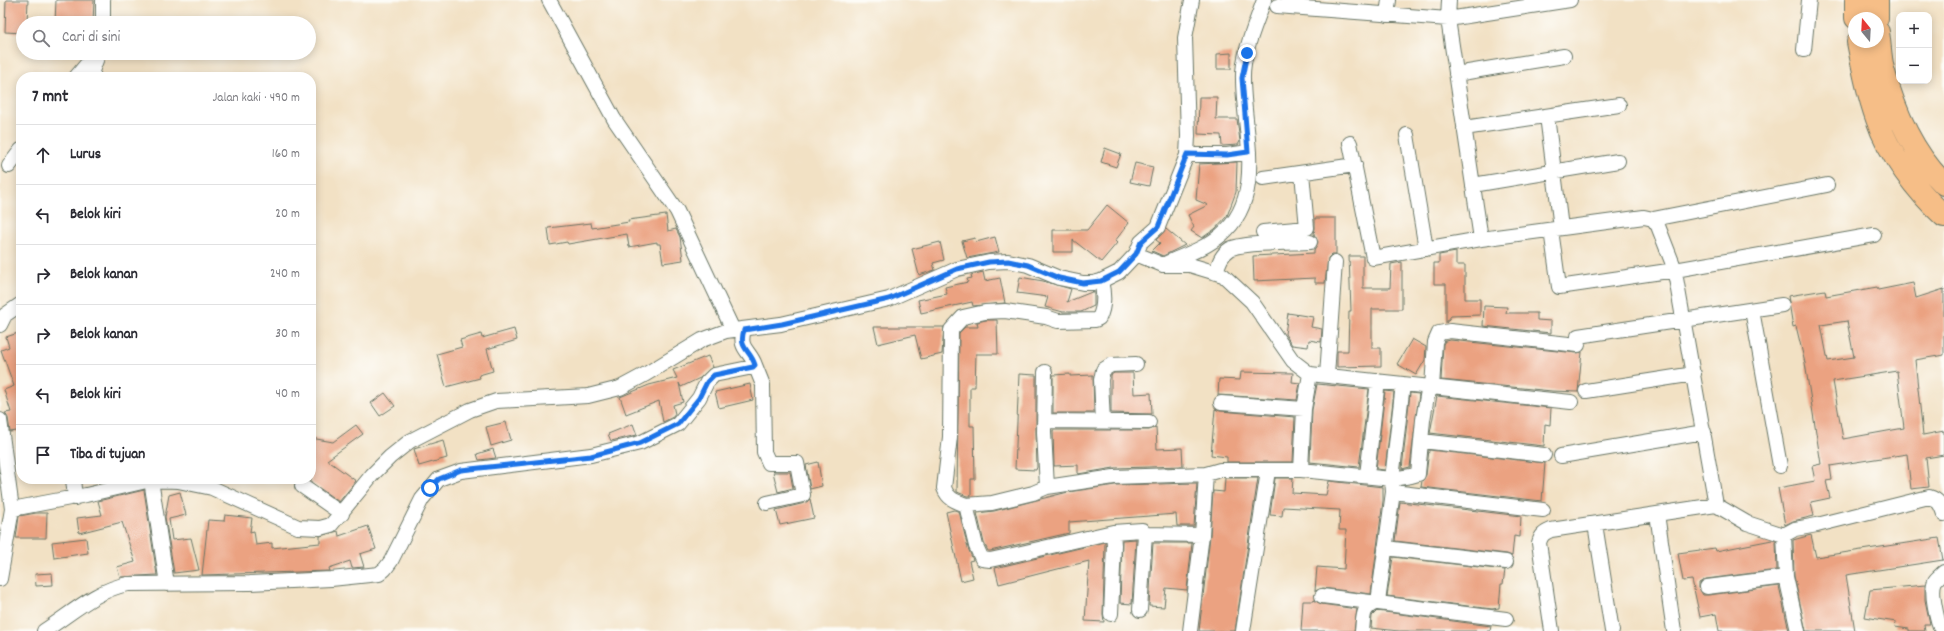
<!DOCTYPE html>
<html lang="id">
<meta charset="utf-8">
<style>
:root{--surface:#fff;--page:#f7f7f7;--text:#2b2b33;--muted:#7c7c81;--line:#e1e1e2}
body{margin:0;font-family:Dekko,sans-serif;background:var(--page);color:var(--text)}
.controls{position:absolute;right:12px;top:12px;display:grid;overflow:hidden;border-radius:8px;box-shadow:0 2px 10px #0003}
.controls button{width:36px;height:36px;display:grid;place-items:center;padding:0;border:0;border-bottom:1px solid var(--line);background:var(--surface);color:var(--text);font:20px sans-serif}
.compass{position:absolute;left:1848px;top:12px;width:36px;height:36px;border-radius:50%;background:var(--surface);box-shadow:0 2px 10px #0003;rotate:342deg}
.stop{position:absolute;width:12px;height:12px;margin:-9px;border:3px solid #1a73e8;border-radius:50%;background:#fff}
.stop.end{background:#1a73e8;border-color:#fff;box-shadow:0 1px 4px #0008}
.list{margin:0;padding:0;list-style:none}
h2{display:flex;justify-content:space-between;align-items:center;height:52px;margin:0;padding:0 16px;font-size:17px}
h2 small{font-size:13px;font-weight:400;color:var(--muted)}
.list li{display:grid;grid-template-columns:26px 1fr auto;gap:12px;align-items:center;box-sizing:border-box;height:60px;padding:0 16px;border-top:1px solid var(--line)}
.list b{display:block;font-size:15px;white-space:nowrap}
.list em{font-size:13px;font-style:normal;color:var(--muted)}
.icon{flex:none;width:22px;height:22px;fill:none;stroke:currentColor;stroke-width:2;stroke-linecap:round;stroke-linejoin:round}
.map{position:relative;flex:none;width:1944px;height:631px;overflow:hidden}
.search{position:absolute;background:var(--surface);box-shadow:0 2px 10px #0003;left:16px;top:16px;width:300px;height:44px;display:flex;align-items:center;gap:10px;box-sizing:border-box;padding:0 14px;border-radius:22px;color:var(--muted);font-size:15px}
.panel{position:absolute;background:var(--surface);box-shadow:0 2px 10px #0003;left:16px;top:72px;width:300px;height:412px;border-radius:16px}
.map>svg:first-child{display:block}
.building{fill:#eba281;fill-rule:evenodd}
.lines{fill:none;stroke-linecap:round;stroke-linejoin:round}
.street-casing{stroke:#697666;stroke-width:16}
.highway-casing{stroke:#697666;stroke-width:24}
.street{stroke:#fff;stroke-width:14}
.highway{stroke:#f6be87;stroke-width:22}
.route{stroke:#1a73e8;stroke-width:5}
</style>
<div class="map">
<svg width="1944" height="631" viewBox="0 0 1944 631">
<rect width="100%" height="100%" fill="#fdfcf7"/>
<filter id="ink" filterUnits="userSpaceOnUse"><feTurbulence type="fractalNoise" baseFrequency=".025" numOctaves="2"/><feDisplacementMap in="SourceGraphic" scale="8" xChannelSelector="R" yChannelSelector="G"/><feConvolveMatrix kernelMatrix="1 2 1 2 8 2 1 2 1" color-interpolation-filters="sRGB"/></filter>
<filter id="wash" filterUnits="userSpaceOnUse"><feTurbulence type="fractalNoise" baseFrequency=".012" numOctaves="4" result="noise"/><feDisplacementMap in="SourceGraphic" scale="16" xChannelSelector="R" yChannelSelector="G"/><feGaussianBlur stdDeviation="0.9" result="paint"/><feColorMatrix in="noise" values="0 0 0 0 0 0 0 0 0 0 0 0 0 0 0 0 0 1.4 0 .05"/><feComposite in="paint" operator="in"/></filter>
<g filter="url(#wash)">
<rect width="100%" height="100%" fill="#f2e1c4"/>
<g id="blocks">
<!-- building -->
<path class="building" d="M6,0h22l-1,23h-4v10l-18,-1z
M56,0h38l-1,23h-38z
M1231,53v16h-14v-15z
M1199,97h18l-1,22h21l3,22 -2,4 -16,1 -1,-11 -23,-1z
M1105,148l16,6 -5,13 -15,-5z
M1237,162l-1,30 -9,24 -12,13 -13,9 -11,-7 3,-4 -6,-12 20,-10 -12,-5 3,-36z
M1135,163l18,4 -4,19 -19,-4z
M1107,205l22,18 -14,18 2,2 -16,19 -28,-22v12h-20v-22h34z
M666,215l2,16 8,-2 4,8 3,23 -20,3 -3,-19h-3v-2l-28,5 -2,-13 -59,10 -1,-2 -17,3 -2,-17 43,-5 1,5 37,-6 -1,-2z
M1315,218h21v36h-4l-4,4 -3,25h-10v-5l-61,3 -1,-25 61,-3v-3l4,-8 -4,-8 1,-6z
M1166,229l19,16 -22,11 -11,-5 8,-8 -4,-3z
M995,237l4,15 -32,6 -5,-17 13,-3 1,4z
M940,242l4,18 -11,3 2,7 -16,5 -7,-26z
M1456,252v13h9v34h15v16l-29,1 -5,7v-39h-12v-21h5v-8z
M1349,256h14v32h27l1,-24 11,-2v47h-30v39h9v18l-44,1v-16h11l1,-40h2z
M983,272l2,9 15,-3 5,25 -32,3 -1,-4 -51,11 -3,-13 29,-6 -2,-7 23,-5 -1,-3 5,-1 -1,-3z
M1020,277l23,4 28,8 -4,13 27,-11v15l-13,6h-18l-18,-5 3,-10 -31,-4z
M1913,283l3,15 28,-9v66l-29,5 8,75 21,-4v24l-18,3 3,29 -18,2 -4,-35 -77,12 2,14 -6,1 4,17 -19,4 3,14 -21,5 -8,4 -7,-37 37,-7 -3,-15 9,-2 -16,-101 -9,-37 -3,1 -5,-31 37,-6 1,6 51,-9 1,3zM1847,321l7,36 -26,4 -7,-36zM1897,371l7,57 -61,11 -10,-58z
M1484,306l23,1 -1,6h31v7l14,1v12l-68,-7z
M1288,313l25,4 -2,10 11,2 -1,13 -12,-2 -1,7 -16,-2 -7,-11z
M986,320h11l1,34h-22l-1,33h-5v39h4l1,53h-4v17h-4l-10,-4 2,-159 6,-6h13l-1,-5z
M874,327h70l-2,27 -21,5 -6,-24 -37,9z
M514,329l3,11 -30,9 6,22 -14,4 1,3 -34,9 -9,-33 25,-7 -2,-7 21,-6 1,4z
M21,332v103h-2l-2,-4 -7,1 -2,-14 -3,-5 6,-1 -7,-22 10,-4 -13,-36 8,-3 -3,-10z
M1412,339l14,8 -1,13 -9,15 -19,-11z
M1450,340l127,13 5,-1 -4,40 -26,-1 -111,-11 2,-36 2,-3z
M708,356l5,11 -13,11 -19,9 -2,-4 4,19 -10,3 2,9 -2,3 -10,5 -4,-21 -33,13 -6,-17 29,-12 28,-7 -4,-8z
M1241,372l52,1 -1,9 8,1 -3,17 -79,-5 1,-16 21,1z
M1133,373l1,21 17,-1 1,21 -41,-1v-38l3,-2z
M1019,374l17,1v57l1,35 -1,3 -21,-1z
M1070,374v2l23,-1 1,38h-41v-38z
M750,384l3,16 -34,8 -4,-16z
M1317,384l52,5 -10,78 -49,-5 2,-52z
M1385,391l9,1 -9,78 -9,-1z
M385,393l10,13 -15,10 -9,-13z
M1410,393l9,1 -9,73 -8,2z
M1437,396l114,12 -1,17 -5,-1 -1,22 -114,-13z
M1215,409l5,2 75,6 -2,45h-66v-5l-16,-2z
M506,422l5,18 -20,6 -5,-19z
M633,424l4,11 -26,6 -3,-7z
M356,425l7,9 -36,26 29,21 -17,21 -28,-20v-44l22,4z
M1156,427l1,22 25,-1 1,18 -69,2 -36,6v-9l-24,1 -1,-36h96z
M443,440l4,18 -28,8 -5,-17z
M493,449l3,9 -17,2 -2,-6z
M1429,450l116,13 -3,38 -121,-14 1,-6 4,-6z
M818,462l4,24 -12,3 -4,-24z
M773,472h17l3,16 -15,4z
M1225,478h33l-23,153h-36l11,-95 3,-45 11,1z
M1275,478h18l-1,15 34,2 3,-14 54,6v14l-12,93 -48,-6 -8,3 2,-24 27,2 2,-39h-7l1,-20 -57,-3 -1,9 -12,-1z
M1197,483l-3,43h-17l-1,-12 -107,8v11l-79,18h-2l-4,-8 -7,-30 17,-2 74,-19 47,-7z
M144,490l13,85 -37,2 -3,-10 18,-5 -13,-40 -43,11 -2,-15 25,-3 -4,-14z
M180,492l6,23 -17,4 3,21 19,-2 8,32 -25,3 -9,-56 4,-22z
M810,499l4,19 -34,7 -4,-15 29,-7z
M1400,502l121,14 -1,21 -6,-1 -2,20 -5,-2 -112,-13z
M954,510l5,1 9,37 5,12 -4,1 4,17 -12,3 -15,-69z
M36,513h11l-1,25h-30l3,-22z
M225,515l27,3 -2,14 4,-1 2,14 16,-2v5l48,-5v-7l18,-5 1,5 29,-10 8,23 -16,5 4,13 -12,1 -2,-7 -21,7 1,3 -128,4 6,-55 16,1z
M1811,535l5,22 123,-19 4,22 -97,15 9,56h-49l-12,-55 -1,-36z
M86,538l2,15 -34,5 -2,-16z
M1136,539l-4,65 -12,-1 2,-63z
M1772,540l4,1 1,29 -71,9 -7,4v5l4,7h5l71,-9 10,45h-70l-3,-17 -16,3 -8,-37 -9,1 -5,-28 37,-5 1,3z
M1105,542l-2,72 1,8 -19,-1 4,-60 -90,23 -4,-16z
M1153,543h39l-5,47 -21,-2 -2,19 -15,-1z
M1393,557l112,13 -2,14h-2l-2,24 -7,1 -105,-13z
M52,573l1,12 -17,1 -1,-12z
M1925,585v15l5,24h-6l1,7h-16v-2l-14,-2 1,-5 -31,-5 5,-27z
M1314,600l7,4 36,5 -3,22h-53l2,-30h11z
M1377,611l114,15 -1,5h-91l-28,-3 1,-12z"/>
</g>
</g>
<g filter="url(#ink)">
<use href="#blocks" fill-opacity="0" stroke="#697666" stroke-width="1"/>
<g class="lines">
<!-- street casing -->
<g class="street-casing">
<path id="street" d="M549,0l65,119 63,92 56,119
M1449,0l-1,19 33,220
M1277,6l171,13 122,-19
M1387,15l2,-15
M103,23v-23
M1804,50l5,-50
M1456,74l108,-18
M76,77l20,-24
M94,77l-2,-6 6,-16
M1547,116l14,112
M1464,128l155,-23
M1407,135l19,114
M1350,143l23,115 108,-19 163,-22 9,2 5,7 16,41 42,238
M1187,155h40l22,-3
M9,166l12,-16
M1263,178l92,-13
M1473,185l145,-24
M1653,219l174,-34
M1551,230l8,57 116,-17 199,-35
M1263,232l44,-4 -5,-55
M1136,254l5,-12 17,-15 29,-72 1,-19 -3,-98 7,-38
M1167,263c18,-8 39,-15 54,-28 46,-38 22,-105 22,-156 -1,-26 13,-55 21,-79
M1216,272c3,-9 5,-17 14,-23 12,-7 63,-6 80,-7
M1752,310l28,156
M0,325l5,-10 16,-11
M1578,336l204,-31
M755,365l8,20 1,67 5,11h28l6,32 -36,8
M1045,372l-1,60 3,55
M1327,375l8,-113
M1403,384l168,18
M1586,391l108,-17
M1221,403l83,6
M0,420l12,89
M1044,421l105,1
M1103,422l-2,-42 2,-10 8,-5 25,-1
M1422,441l122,14
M1561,456l143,-24
M1301,470l91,9 19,-3 7,-2 5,-54 4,-24 5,-9 3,-45 4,-9 11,-2 128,14
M1367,475l11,-94
M73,479l2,19
M151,480l16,104
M302,486l40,28
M1393,492l150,18
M966,505c-11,-4 -18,-6 -22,-17l6,-51 1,-107 12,-13 22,-5 20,-1 41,6 12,4 37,-1 4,-2c6,-12 5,-25 2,-37
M1657,514l17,117
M1595,524l17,107
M1113,532l-109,25 -14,3 -8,-1 -6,-13 -10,-41 26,-2 41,-10 14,-6 67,-10 92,-3 14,-4h81l3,-61 6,-35
M1385,548l121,14
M0,579l12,-70 74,-14 65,-15 27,1 34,7 86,39 22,1 11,-3 41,-50 18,-18 20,-16 60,-31 26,-9 92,-5 32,-8 26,-14 56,-34 24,-9 55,-7 108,-25 68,-30 32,-7 19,-1 20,4 31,13 24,5h10l8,-2 18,-9 17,-18 27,11h27l33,10 29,27 41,59 17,13 93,10 -11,95 1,13 -15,110c-17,6 -14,13 -16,29
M1707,587l79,-10
M1322,596l184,23
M1140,610l5,-76
M1111,614l3,-69 -1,-13 29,-2 3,4 57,1
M44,631c27,-17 52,-41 84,-47l122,-1 81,-4 48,-5 6,-5 6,-8 31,-62 17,-20 22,-8 130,-16 49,-12 38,-19 21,-26 8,-16 7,-7 39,-8 2,-2c-5,-15 -17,-16 -11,-35
M1190,631l12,-96 4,-61
M1243,631l25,-160
M1552,631l-13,-88c2,-8 5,-10 12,-13l165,-25 31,18 37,12
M1798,631l-12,-54 -2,-42 11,-6 22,-4 112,-28c10,3 12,8 15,17
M1942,631c-5,-10 -12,-40 -7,-50 2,-3 6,-6 9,-9"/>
</g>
<!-- highway casing -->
<g class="highway-casing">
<path id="highway" d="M1856,18v-18
M1877,18v-18
M1878,32c2,12 2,25 5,37 11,41 30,85 61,115
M1858,42c5,26 10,52 19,77 12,36 40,72 67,97"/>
</g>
<!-- street -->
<use href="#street" class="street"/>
<!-- highway -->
<use href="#highway" class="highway"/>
</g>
</g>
<g class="lines" filter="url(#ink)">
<!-- route -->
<path class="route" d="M430,488l9,-9 22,-9 130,-14 49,-13 38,-19 21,-26 8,-16 7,-7 39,-8 2,-2c-5,-16 -17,-16 -11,-35l38,-6 107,-25 68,-30 32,-7 19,-1 20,4 31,13 24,5 18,-2 18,-9 17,-18 5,-12 17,-15 29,-73 40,1 21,-3 -6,-74 5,-25"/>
</g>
</svg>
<div class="controls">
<button>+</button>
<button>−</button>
</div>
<svg class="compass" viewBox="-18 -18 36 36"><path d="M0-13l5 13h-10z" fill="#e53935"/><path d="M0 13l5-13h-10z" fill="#7c7c81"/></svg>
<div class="stop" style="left:430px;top:488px"></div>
<div class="stop end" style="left:1247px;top:53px"></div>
<div class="search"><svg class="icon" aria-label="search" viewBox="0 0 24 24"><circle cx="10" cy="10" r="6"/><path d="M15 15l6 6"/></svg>Cari di sini</div>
<section class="panel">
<h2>7 mnt<small>Jalan kaki · 490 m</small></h2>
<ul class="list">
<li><svg class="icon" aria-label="ahead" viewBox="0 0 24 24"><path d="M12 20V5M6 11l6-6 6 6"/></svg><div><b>Lurus</b></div><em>160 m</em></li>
<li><svg class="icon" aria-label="left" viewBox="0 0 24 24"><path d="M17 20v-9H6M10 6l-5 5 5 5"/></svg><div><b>Belok kiri</b></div><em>20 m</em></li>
<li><svg class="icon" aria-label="right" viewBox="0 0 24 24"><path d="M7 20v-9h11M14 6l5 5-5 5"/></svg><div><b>Belok kanan</b></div><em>240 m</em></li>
<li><svg class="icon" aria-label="right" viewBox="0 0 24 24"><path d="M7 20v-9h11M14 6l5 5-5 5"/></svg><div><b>Belok kanan</b></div><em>30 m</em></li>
<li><svg class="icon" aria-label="left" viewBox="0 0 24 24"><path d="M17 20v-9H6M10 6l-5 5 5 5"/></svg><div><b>Belok kiri</b></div><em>40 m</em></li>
<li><svg class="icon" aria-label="arrive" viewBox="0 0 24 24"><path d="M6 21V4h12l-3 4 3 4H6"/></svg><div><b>Tiba di tujuan</b></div></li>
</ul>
</section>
</div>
